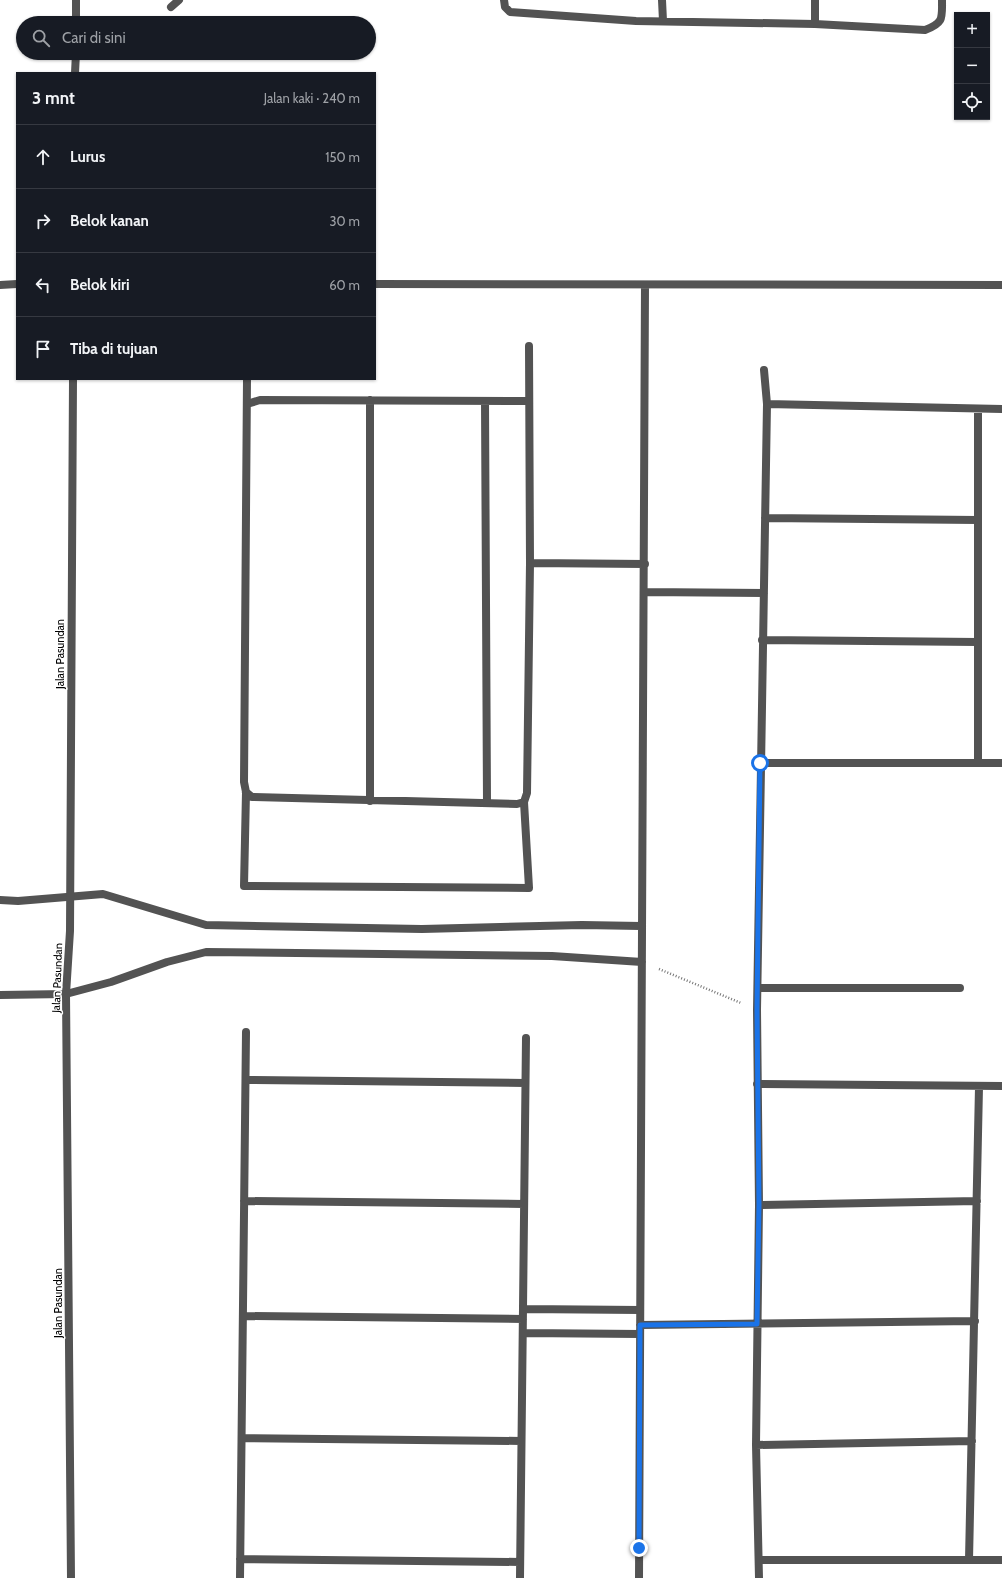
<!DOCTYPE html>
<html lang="id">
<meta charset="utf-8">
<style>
:root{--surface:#171b24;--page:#20242c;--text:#f1f3f6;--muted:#9ea1a6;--line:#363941}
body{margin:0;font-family:Cabin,sans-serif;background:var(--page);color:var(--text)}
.controls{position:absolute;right:12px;top:12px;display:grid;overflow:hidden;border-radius:0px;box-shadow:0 1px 3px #0004}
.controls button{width:36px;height:36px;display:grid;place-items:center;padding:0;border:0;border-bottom:1px solid var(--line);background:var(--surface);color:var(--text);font:20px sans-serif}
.stop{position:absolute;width:12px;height:12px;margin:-9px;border:3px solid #1a73e8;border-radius:50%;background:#fff}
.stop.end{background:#1a73e8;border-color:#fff;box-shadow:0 1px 4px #0008}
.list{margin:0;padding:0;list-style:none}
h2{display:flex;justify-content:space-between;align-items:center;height:52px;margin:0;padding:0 16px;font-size:17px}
h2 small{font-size:13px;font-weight:400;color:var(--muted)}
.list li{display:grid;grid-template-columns:26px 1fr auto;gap:12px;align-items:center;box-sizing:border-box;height:64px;padding:0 16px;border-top:1px solid var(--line)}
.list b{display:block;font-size:15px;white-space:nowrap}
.list em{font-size:13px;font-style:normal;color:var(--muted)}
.icon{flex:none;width:22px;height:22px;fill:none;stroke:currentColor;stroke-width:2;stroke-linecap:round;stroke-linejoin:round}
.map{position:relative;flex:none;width:1002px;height:1578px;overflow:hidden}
.search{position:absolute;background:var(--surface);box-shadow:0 1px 3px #0004;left:16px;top:16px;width:360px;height:44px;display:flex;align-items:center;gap:10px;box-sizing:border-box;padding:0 14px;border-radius:22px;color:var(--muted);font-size:15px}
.panel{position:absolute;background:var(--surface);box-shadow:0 1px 3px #0004;left:16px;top:72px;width:360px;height:308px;border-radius:0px}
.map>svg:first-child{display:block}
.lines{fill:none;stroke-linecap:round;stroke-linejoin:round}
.path{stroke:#757575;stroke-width:2.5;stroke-dasharray:1 2;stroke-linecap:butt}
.minor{stroke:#535353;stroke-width:8}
.tertiary{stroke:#535353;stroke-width:8}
.route{stroke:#1a73e8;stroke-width:5}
.labels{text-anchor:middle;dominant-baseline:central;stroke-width:3;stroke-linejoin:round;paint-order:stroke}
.street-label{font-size:11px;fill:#000;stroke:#fff}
</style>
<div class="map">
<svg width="1002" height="1578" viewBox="0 0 1002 1578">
<rect width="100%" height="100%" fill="#fff"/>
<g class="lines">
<!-- path -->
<path class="path" d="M659,969l82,34"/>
<!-- minor -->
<path class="minor" d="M504,0l1,7 5,5 126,9 179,3 110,6c19,-7 17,-12 17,-30
M662,0l1,21
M171,7l8,-7
M815,24v-24
M375,284l627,1
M0,285l17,-1
M247,379l-3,403 2,10 -2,94 285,2 -5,-86 3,-9 3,-230 -1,-217
M485,401l2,402
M247,404l13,-4 269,1
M767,404l235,5
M765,518l213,2
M530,563l115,1
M644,592l120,1
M762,640l216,2
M760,763h242
M978,763v-354
M246,792l6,5 265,7 7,-2
M370,801v-401
M0,900l18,1 85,-7 103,31 216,4 160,-4 59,1
M758,988h202
M0,995l66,-1 45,-12 56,-20 39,-10 346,4 90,6
M246,1080l279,3
M757,1084l245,2
M244,1201l280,3
M759,1205l218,-4
M523,1309l117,1
M243,1316l280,3
M640,1325l335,-4
M523,1333l117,1
M242,1438l279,3
M756,1445l216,-4
M240,1559l280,3
M759,1560h243
M969,1560l10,-473
M240,1578l6,-546
M520,1578l6,-540
M639,1578l6,-1293
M759,1578l-3,-133 3,-240 -2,-195 10,-606 -3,-34"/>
<!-- tertiary -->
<path class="tertiary" d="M76,23v-23
M75,73l1,-20
M71,1578l-5,-584 4,-63 3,-552"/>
</g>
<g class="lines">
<!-- route -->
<path class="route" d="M639,1548l1,-223 117,-1 2,-120 -2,-194 3,-247"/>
</g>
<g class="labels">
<!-- street labels -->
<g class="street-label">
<text transform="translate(60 654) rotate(-90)">Jalan Pasundan</text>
<text transform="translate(57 978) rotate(-88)">Jalan Pasundan</text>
<text transform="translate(58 1303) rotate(-90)">Jalan Pasundan</text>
</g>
</g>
</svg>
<div class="controls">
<button>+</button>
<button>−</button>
<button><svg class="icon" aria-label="locate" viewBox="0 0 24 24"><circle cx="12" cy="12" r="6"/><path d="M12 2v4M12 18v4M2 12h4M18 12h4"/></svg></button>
</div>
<div class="stop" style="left:760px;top:763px"></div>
<div class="stop end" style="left:639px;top:1548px"></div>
<div class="search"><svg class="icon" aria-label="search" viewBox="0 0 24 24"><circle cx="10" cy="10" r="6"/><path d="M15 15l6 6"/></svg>Cari di sini</div>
<section class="panel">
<h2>3 mnt<small>Jalan kaki · 240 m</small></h2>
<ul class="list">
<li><svg class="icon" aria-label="ahead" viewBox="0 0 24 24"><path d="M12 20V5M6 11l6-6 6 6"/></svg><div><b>Lurus</b></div><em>150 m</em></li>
<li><svg class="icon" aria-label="right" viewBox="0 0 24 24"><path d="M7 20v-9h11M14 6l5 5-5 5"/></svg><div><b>Belok kanan</b></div><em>30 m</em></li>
<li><svg class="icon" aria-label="left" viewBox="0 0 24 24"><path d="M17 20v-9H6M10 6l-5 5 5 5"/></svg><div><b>Belok kiri</b></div><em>60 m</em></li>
<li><svg class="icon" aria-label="arrive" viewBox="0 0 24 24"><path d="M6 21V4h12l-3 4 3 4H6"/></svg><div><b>Tiba di tujuan</b></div></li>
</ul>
</section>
</div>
